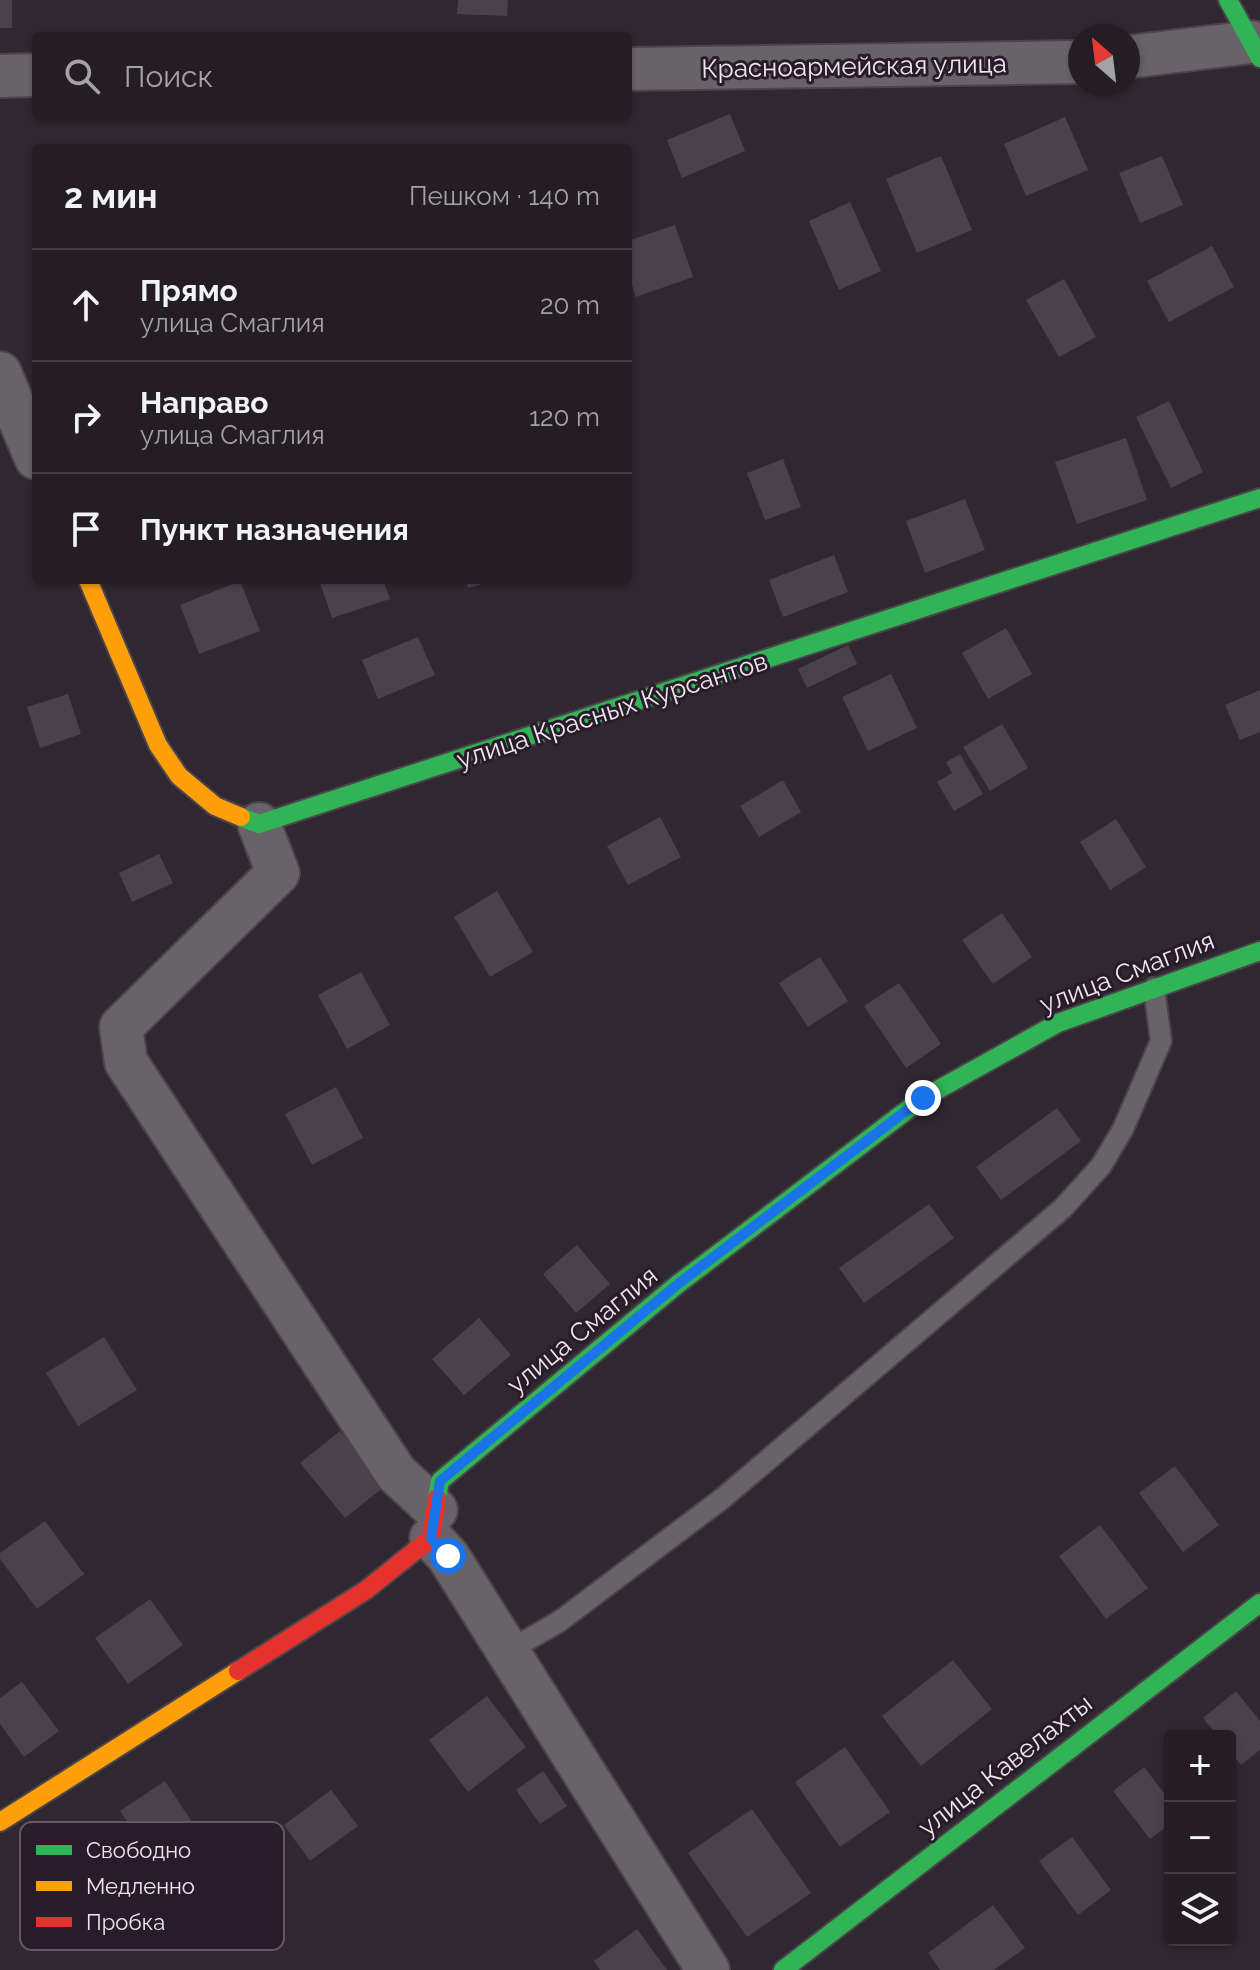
<!DOCTYPE html>
<html lang="ru">
<meta charset="utf-8">
<style>
:root{--surface:#241e24;--page:#2c272c;--text:#f1f3f6;--muted:#a3a2a6;--line:#413c41}
body{margin:0;font-family:Raleway,sans-serif;background:var(--page);color:var(--text)}
.controls{position:absolute;right:24px;bottom:24px;display:grid;overflow:hidden;border-radius:8px;box-shadow:0 2px 6px #0004}
.controls button{width:72px;height:72px;display:grid;place-items:center;padding:0;border:0;border-bottom:2px solid var(--line);background:var(--surface);color:var(--text);font:40px sans-serif}
.compass{position:absolute;left:1068px;top:24px;width:72px;height:72px;border-radius:50%;background:var(--surface);box-shadow:0 2px 6px #0004;rotate:332deg}
.stop{position:absolute;width:24px;height:24px;margin:-18px;border:6px solid #1a73e8;border-radius:50%;background:#fff}
.stop.end{background:#1a73e8;border-color:#fff;box-shadow:0 2px 8px #0008}
.list{margin:0;padding:0;list-style:none}
h2{display:flex;justify-content:space-between;align-items:center;height:104px;margin:0;padding:0 32px;font-size:34px}
h2 small{font-size:26px;font-weight:400;color:var(--muted)}
.list li{display:grid;grid-template-columns:52px 1fr auto;gap:24px;align-items:center;box-sizing:border-box;height:112px;padding:0 32px;border-top:2px solid var(--line)}
.list b{display:block;font-size:30px;white-space:nowrap}
.list p{margin:0;font-size:26px;white-space:nowrap;color:var(--muted)}
.list em{font-size:26px;font-style:normal;color:var(--muted)}
.icon{flex:none;width:44px;height:44px;fill:none;stroke:currentColor;stroke-width:2;stroke-linecap:round;stroke-linejoin:round}
.map{position:relative;flex:none;width:1260px;height:1970px;overflow:hidden}
.search{position:absolute;background:var(--surface);box-shadow:0 2px 6px #0004;left:32px;top:32px;width:600px;height:88px;display:flex;align-items:center;gap:20px;box-sizing:border-box;padding:0 28px;border-radius:8px;color:var(--muted);font-size:30px}
.panel{position:absolute;background:var(--surface);box-shadow:0 2px 6px #0004;left:32px;top:144px;width:600px;height:440px;border-radius:8px}
.map>svg:first-child{display:block}
.building{fill:#4b414b}
.lines{fill:none;stroke-linecap:round;stroke-linejoin:round}
.lane-casing{stroke:#4b444b;stroke-width:24}
.street-casing{stroke:#4b444b;stroke-width:46}
.fast-casing{stroke:#4b444b;stroke-width:22}
.slow-casing{stroke:#4b444b;stroke-width:22}
.jam-casing{stroke:#4b444b;stroke-width:22}
.lane{stroke:#686368;stroke-width:20}
.street{stroke:#686368;stroke-width:42}
.fast{stroke:#30b455;stroke-width:18}
.slow{stroke:#ff9f0a;stroke-width:18}
.jam{stroke:#e5322d;stroke-width:18}
.route{stroke:#1a73e8;stroke-width:10}
.labels{text-anchor:middle;dominant-baseline:central;stroke-width:6;stroke-linejoin:round;paint-order:stroke}
.street-label{font-size:26px;fill:#efe5ee;stroke:#291b29}
.key{fill:#291b29;stroke:#645864;stroke-width:2}
.key-label{font-size:22px;fill:#efe5ee}
</style>
<div class="map">
<svg width="1260" height="1970" viewBox="0 0 1260 1970">
<rect width="100%" height="100%" fill="#302830"/>
<!-- building -->
<path class="building" d="M0,0h12v28h-12z
M458,0h50l-1,16 -50,-2z
M730,114l15,37 -63,27 -15,-38z
M1065,117l23,53 -62,26 -22,-52z
M941,156l31,74 -55,23 -31,-74z
M1162,156l21,49 -43,18 -21,-50z
M850,202l31,69 -42,19 -30,-69z
M675,225l18,52 -57,20 -8,-24v-32z
M1212,246l22,41 -65,35 -22,-41z
M1064,279l32,58 -37,20 -33,-57z
M1169,401l34,71 -32,16 -35,-71z
M1126,438l21,62 -70,24 -22,-62z
M783,459l18,48 -36,13 -18,-47z
M965,499l20,51 -60,23 -19,-52z
M834,555l14,37 -65,25 -14,-37z
M319,580h64l7,19 -58,19z
M466,580h27v1l-25,7z
M240,581l20,50 -61,23 -19,-49z
M1006,628l26,46 -44,25 -26,-46z
M418,637l17,38 -57,24 -16,-39z
M848,645l9,19 -50,24 -9,-19z
M891,674l26,54 -49,23 -26,-54z
M1260,690v42l-20,8 -15,-35z
M68,694l13,40 -41,14 -13,-41z
M1002,724l26,44 -38,23 -27,-44z
M960,754l23,40 -29,17 -17,-29 15,-9 -6,-11z
M783,780l18,32 -42,25 -19,-31z
M660,817l21,40 -53,28 -21,-39z
M1116,819l30,48 -36,23 -30,-48z
M159,854l14,29 -41,19 -13,-29z
M497,891l36,61 -43,25 -36,-60z
M1002,913l30,44 -39,27 -31,-44z
M820,957l28,44 -40,26 -29,-44z
M361,972l29,53 -43,24 -29,-54z
M899,983l42,61 -35,24 -42,-62z
M336,1087l27,51 -51,27 -27,-51z
M1057,1108l24,33 -80,59 -25,-33z
M929,1204l25,34 -90,65 -25,-35z
M577,1245l33,39 -34,29 -33,-39z
M479,1318l32,37 -47,40 -32,-36z
M104,1337l33,53 -59,36 -32,-53z
M340,1431l45,55 -40,32 -45,-55z
M1175,1466l44,59 -36,27 -44,-59z
M45,1521l39,53 -47,35 -37,-50v-6z
M1100,1525l48,63 -42,31 -47,-63z
M150,1599l33,46 -55,39 -33,-46z
M953,1660l39,49 -71,57 -39,-50z
M22,1682l37,49 -35,26 -24,-33v-26z
M1236,1691l24,30v29l-19,15 -11,-14v-15h-12l-15,-18z
M487,1696l39,51 -58,45 -39,-52z
M845,1747l45,65 -50,35 -45,-65z
M1144,1767l26,34v23l-20,15 -37,-48z
M543,1771l24,35 -27,18 -24,-34z
M165,1781l37,56 -44,30 -38,-56z
M331,1790l27,36 -48,35 -26,-36z
M752,1809l59,84 -64,44 -59,-84z
M1072,1837l39,53 -33,25 -39,-54z
M993,1905l32,43 -31,22h-54l-12,-17z
M637,1929l30,41h-67l-6,-9z"/>
<g class="lines">
<!-- lane casing -->
<g class="lane-casing">
<path id="lane" d="M508,1651l52,-30 163,-123 340,-290 38,-42 22,-37 38,-88 -7,-53"/>
</g>
<!-- street casing -->
<g class="street-casing">
<path id="street" d="M1128,57l123,-15
M628,69l452,-7
M0,76l36,-1
M0,373l36,85
M259,824l19,49 -157,154 5,35 270,411 40,37
M431,1538l17,18 260,414"/>
</g>
<!-- fast casing -->
<g class="fast-casing">
<path id="fast" d="M1228,0l32,58
M241,817l18,7 1001,-326
M437,1498l3,-17 238,-197 245,-186 135,-75 202,-72
M783,1970l477,-367"/>
</g>
<!-- slow casing -->
<g class="slow-casing">
<path id="slow" d="M88,580l70,165 21,31 36,30 26,11
M0,1822l238,-151"/>
</g>
<!-- jam casing -->
<g class="jam-casing">
<path id="jam" d="M238,1671l128,-81 65,-52 6,-40"/>
</g>
<!-- lane -->
<use href="#lane" class="lane"/>
<!-- street -->
<use href="#street" class="street"/>
<!-- fast -->
<use href="#fast" class="fast"/>
<!-- slow -->
<use href="#slow" class="slow"/>
<!-- jam -->
<use href="#jam" class="jam"/>
</g>
<g class="lines">
<!-- route -->
<path class="route" d="M448,1556l-17,-18 9,-57 238,-197 245,-186"/>
</g>
<g class="labels">
<!-- street labels -->
<g class="street-label">
<text transform="translate(854 66) rotate(-1)">Красноармейская улица</text>
<text transform="translate(612 710) rotate(-18)">улица Красных Курсантов</text>
<text transform="translate(1127 972) rotate(-21)">улица Смаглия</text>
<text transform="translate(582 1330) rotate(-39)">улица Смаглия</text>
<text transform="translate(1005 1765) rotate(-38)">улица Кавелахты</text>
</g>
</g>
<!-- legend -->
<rect x="20" y="1822" width="264" height="128" rx="12" class="key"/>
<rect x="36" y="1845" width="36" height="10" fill="#30b455"/>
<rect x="36" y="1881" width="36" height="10" fill="#ff9f0a"/>
<rect x="36" y="1917" width="36" height="10" fill="#e5322d"/>
<g class="key-label">
<text x="86" y="1858">Свободно</text>
<text x="86" y="1894">Медленно</text>
<text x="86" y="1930">Пробка</text>
</g>
</svg>
<div class="controls">
<button>+</button>
<button>−</button>
<button><svg class="icon" aria-label="layers" viewBox="0 0 24 24"><path d="M12 4l9 5-9 5-9-5zM3 14l9 5 9-5"/></svg></button>
</div>
<svg class="compass" viewBox="-18 -18 36 36"><path d="M0-13l5 13h-10z" fill="#e53935"/><path d="M0 13l5-13h-10z" fill="#a3a2a6"/></svg>
<div class="stop" style="left:448px;top:1556px"></div>
<div class="stop end" style="left:923px;top:1098px"></div>
<div class="search"><svg class="icon" aria-label="search" viewBox="0 0 24 24"><circle cx="10" cy="10" r="6"/><path d="M15 15l6 6"/></svg>Поиск</div>
<section class="panel">
<h2>2 мин<small>Пешком · 140 m</small></h2>
<ul class="list">
<li><svg class="icon" aria-label="ahead" viewBox="0 0 24 24"><path d="M12 20V5M6 11l6-6 6 6"/></svg><div><b>Прямо</b><p>улица Смаглия</p></div><em>20 m</em></li>
<li><svg class="icon" aria-label="right" viewBox="0 0 24 24"><path d="M7 20v-9h11M14 6l5 5-5 5"/></svg><div><b>Направо</b><p>улица Смаглия</p></div><em>120 m</em></li>
<li><svg class="icon" aria-label="arrive" viewBox="0 0 24 24"><path d="M6 21V4h12l-3 4 3 4H6"/></svg><div><b>Пункт назначения</b></div></li>
</ul>
</section>
</div>
